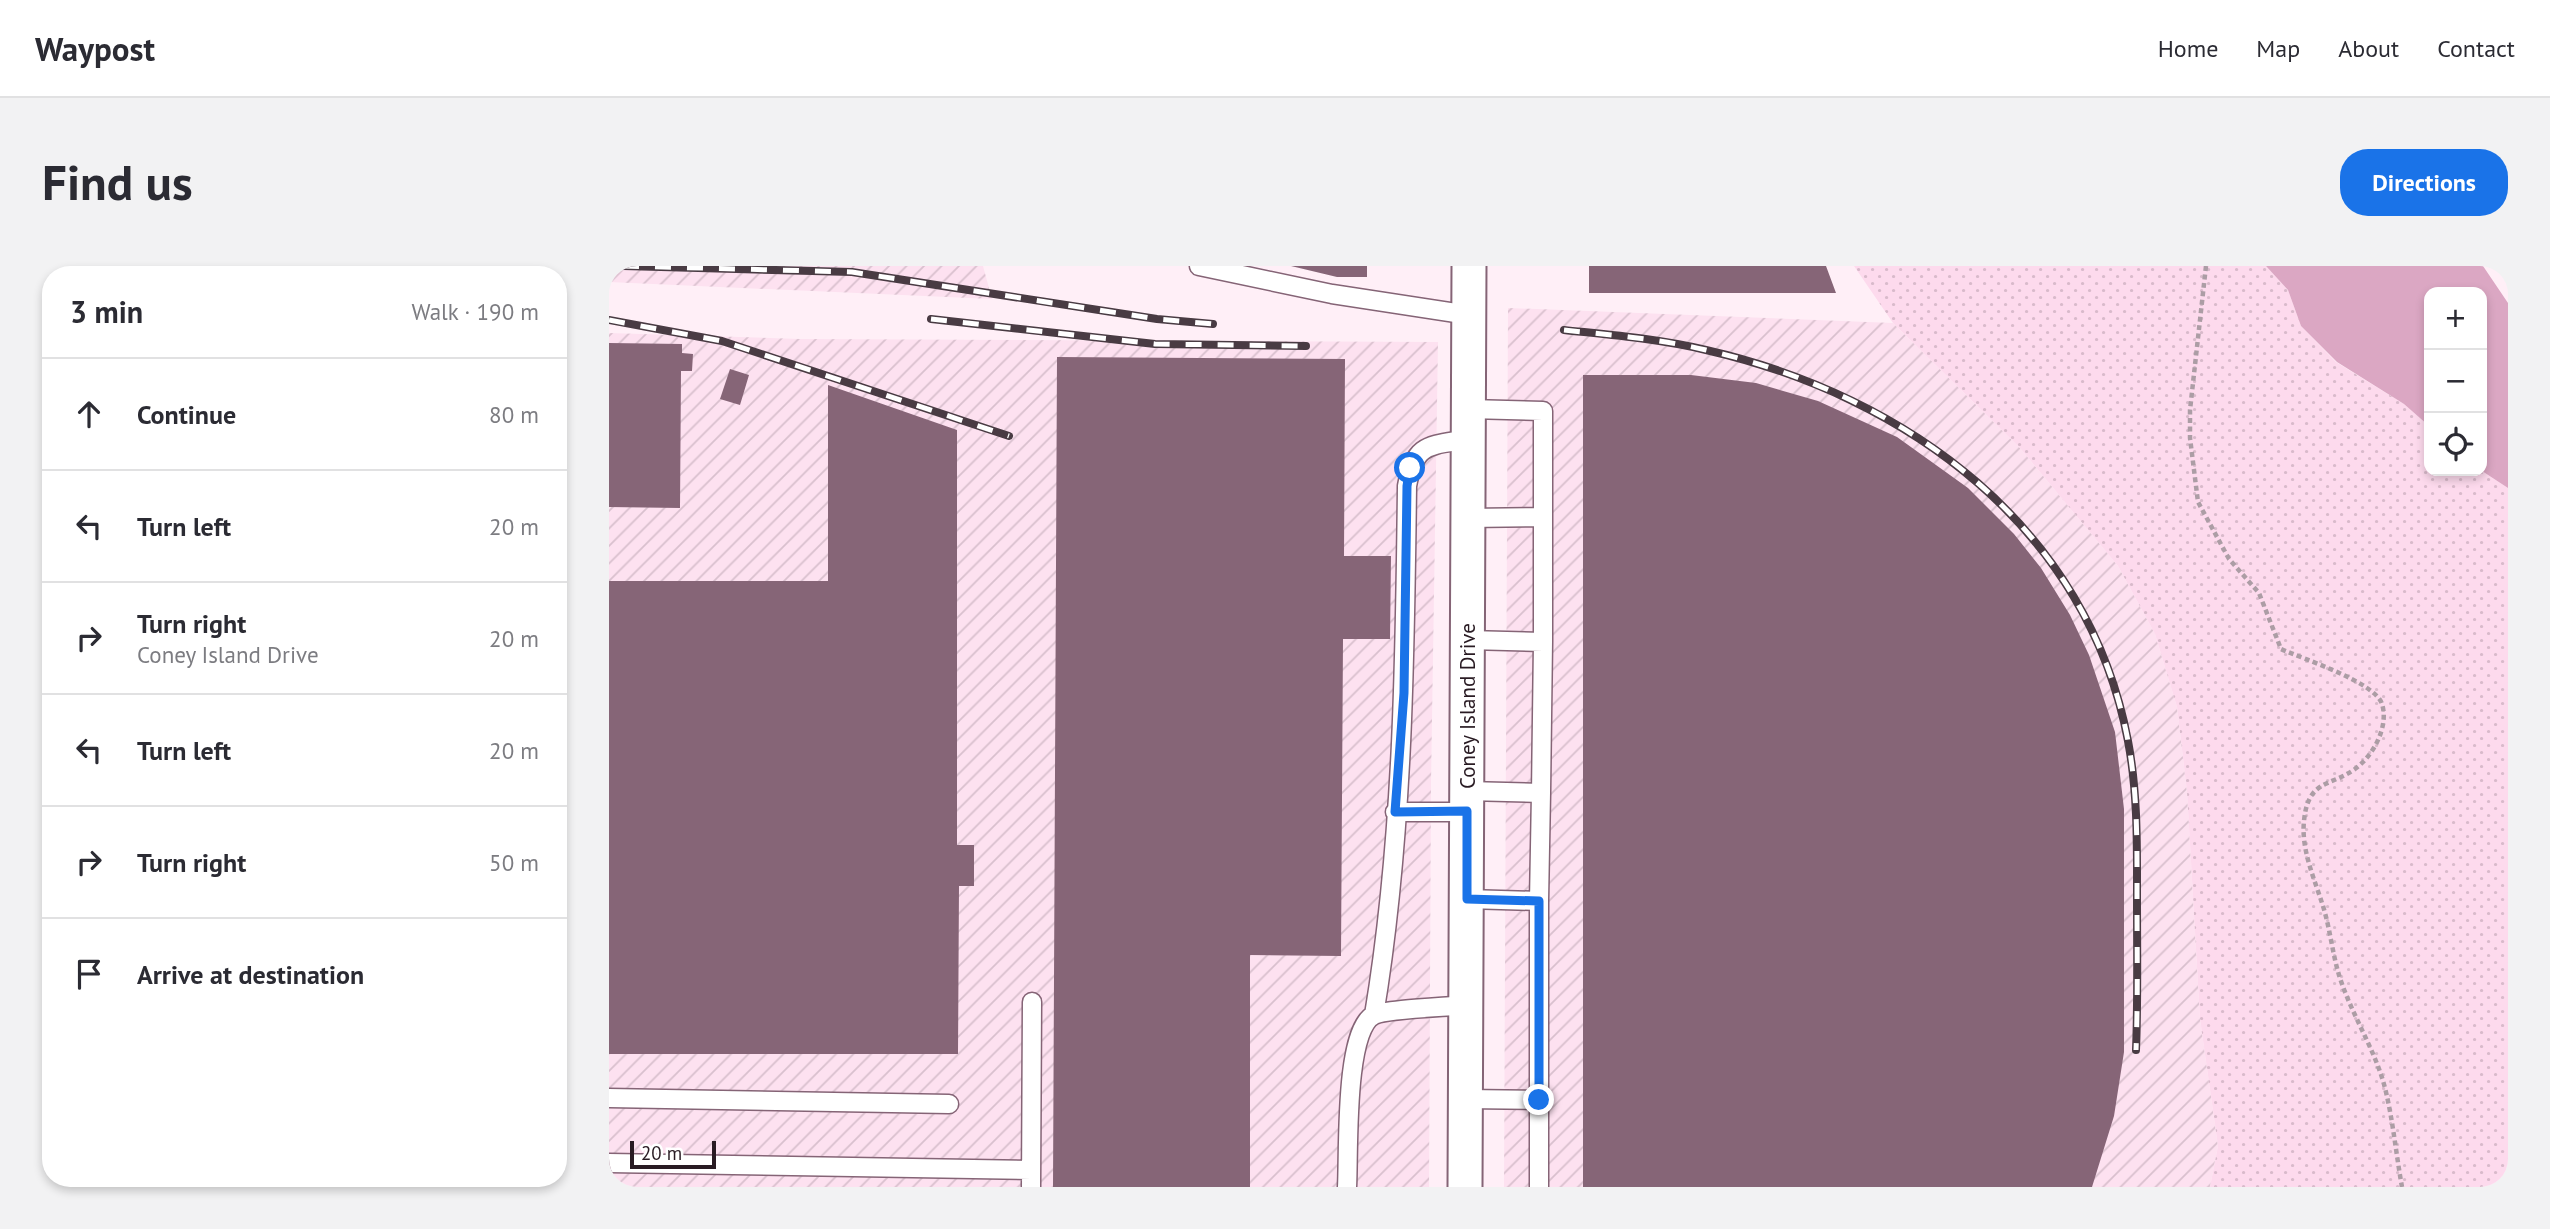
<!DOCTYPE html>
<meta charset="utf-8">
<style>
:root{--surface:#fff;--page:#f2f2f3;--text:#2b2b33;--muted:#7c7c81;--line:#e1e1e2;--accent:#1a73e8}
body{margin:0;font-family:"PT Sans",sans-serif;background:var(--page);color:var(--text)}
.controls{position:absolute;right:21px;top:21px;display:grid;overflow:hidden;border-radius:14px;box-shadow:0 4px 10px #0003}
.controls button{width:63px;height:63px;display:grid;place-items:center;padding:0;border:0;border-bottom:2px solid var(--line);background:var(--surface);color:var(--text);font:35px sans-serif}
.scale{position:absolute;left:21px;bottom:18px;width:86px;box-sizing:border-box;padding-left:7px;border:4px solid #291b23;border-top:0;font-size:19px;line-height:24px;white-space:nowrap;color:#291b23;-webkit-text-stroke:5px #fff;paint-order:stroke}
.stop{position:absolute;width:21px;height:21px;margin:-16px;border:5px solid #1a73e8;border-radius:50%;background:#fff}
.stop.end{background:#1a73e8;border-color:#fff;box-shadow:0 2px 7px #0008}
.list{margin:0;padding:0;list-style:none}
h2{display:flex;justify-content:space-between;align-items:center;height:91px;margin:0;padding:0 28px;font-size:30px}
h2 small{font-size:23px;font-weight:400;color:var(--muted)}
.list li{display:grid;grid-template-columns:46px 1fr auto;gap:21px;align-items:center;box-sizing:border-box;height:112px;padding:0 28px;border-top:2px solid var(--line)}
.list b{display:block;font-size:26px;white-space:nowrap}
.list p{margin:0;font-size:23px;white-space:nowrap;color:var(--muted)}
.list em{font-size:23px;font-style:normal;color:var(--muted)}
.icon{flex:none;width:38px;height:38px;fill:none;stroke:currentColor;stroke-width:2;stroke-linecap:round;stroke-linejoin:round}
.map{position:relative;flex:none;width:1899px;height:921px;overflow:hidden;border-radius:28px}
header{display:flex;align-items:center;gap:42px;box-sizing:border-box;height:98px;padding:0 35px;background:var(--surface);border-bottom:2px solid var(--line)}
header strong{font-size:33px}
nav{display:flex;gap:38px;margin-inline-start:auto;font-size:24px}
.intro{display:flex;align-items:center;justify-content:space-between;box-sizing:border-box;height:168px;padding:0 42px}
h1{margin:0;font-size:49px}
.button{padding:18px 32px;border-radius:28px;background:var(--accent);color:#fff;font-size:24px;font-weight:700}
main{display:flex;gap:42px;padding:0 42px}
aside{flex:1;background:var(--surface);border-radius:28px;box-shadow:0 4px 10px #0003}
.map>svg:first-child{display:block}
.industrial{fill:url(#industrial-furrows)}
.park{fill:url(#park-dots)}
.water{fill:#dba7c3}
.building{fill:#866577}
.lines{fill:none;stroke-linecap:round;stroke-linejoin:round}
.lane-casing{stroke:#856476;stroke-width:21}
.street-casing{stroke:#856476;stroke-width:37}
.path{stroke:#ac9da5;stroke-width:4.5;stroke-dasharray:5 3.5;stroke-linecap:butt}
.lane{stroke:#fff;stroke-width:18}
.street{stroke:#fff;stroke-width:33}
.rail-casing{stroke:#493b43;stroke-width:8}
.rail{stroke:#fff;stroke-width:5;stroke-dasharray:16;stroke-linecap:butt}
.route{stroke:#1a73e8;stroke-width:9}
.labels{text-anchor:middle;dominant-baseline:central;stroke-width:5;stroke-linejoin:round;paint-order:stroke}
.street-label{font-size:21px;fill:#291b23;stroke:#fff}
</style>
<header>
<strong>Waypost</strong>
<nav><a>Home</a><a>Map</a><a>About</a><a>Contact</a></nav>
</header>
<div class="intro"><h1>Find us</h1><a class="button">Directions</a></div>
<main>
<aside>
<h2>3 min<small>Walk · 190 m</small></h2>
<ul class="list">
<li><svg class="icon" aria-label="ahead" viewBox="0 0 24 24"><path d="M12 20V5M6 11l6-6 6 6"/></svg><div><b>Continue</b></div><em>80 m</em></li>
<li><svg class="icon" aria-label="left" viewBox="0 0 24 24"><path d="M17 20v-9H6M10 6l-5 5 5 5"/></svg><div><b>Turn left</b></div><em>20 m</em></li>
<li><svg class="icon" aria-label="right" viewBox="0 0 24 24"><path d="M7 20v-9h11M14 6l5 5-5 5"/></svg><div><b>Turn right</b><p>Coney Island Drive</p></div><em>20 m</em></li>
<li><svg class="icon" aria-label="left" viewBox="0 0 24 24"><path d="M17 20v-9H6M10 6l-5 5 5 5"/></svg><div><b>Turn left</b></div><em>20 m</em></li>
<li><svg class="icon" aria-label="right" viewBox="0 0 24 24"><path d="M7 20v-9h11M14 6l5 5-5 5"/></svg><div><b>Turn right</b></div><em>50 m</em></li>
<li><svg class="icon" aria-label="arrive" viewBox="0 0 24 24"><path d="M6 21V4h12l-3 4 3 4H6"/></svg><div><b>Arrive at destination</b></div></li>
</ul>
</aside>
<div class="map">
<svg width="1899" height="921" viewBox="0 0 1899 921">
<defs>
<pattern id="industrial-furrows" width="10" height="10" patternUnits="userSpaceOnUse" patternTransform="scale(1.75)"><rect width="10" height="10" fill="#fde1f0"/><path d="M-1 1l2-2M0 10L10 0M9 11l2-2" fill="none" stroke="#d9c0ce"/></pattern>
<pattern id="park-dots" width="8" height="8" patternUnits="userSpaceOnUse" patternTransform="scale(1.75)"><rect width="8" height="8" fill="#fddaed"/><path d="M2 2h.1M6 6h.1" fill="none" stroke="#d9bacb" stroke-width="1.8" stroke-linecap="round"/></pattern>
</defs>
<rect width="100%" height="100%" fill="#ffeff7"/>
<!-- industrial -->
<path class="industrial" d="M0,0h374l9,33 -383,-17z
M899,42l385,15 127,125 98,118 37,68 22,73 10,85 13,227 18,127 -8,41h-706z
M0,67l191,6 638,3 -7,441 -2,404h-820z"/>
<!-- park -->
<path class="park" d="M1245,0h412l22,24 13,36 35,36 68,42 25,22v45h53l26,17v699h-298l8,-41 -18,-127 -13,-227 -10,-85 -22,-73 -37,-68 -98,-118 -127,-125z"/>
<!-- water -->
<path class="water" d="M1657,0h217l25,37v185l-26,-17v-179h-53v134l-25,-22 -67,-42 -36,-36 -13,-36z"/>
<!-- building -->
<path class="building" d="M682,0h76v11h-30z
M980,0h237l10,27h-247z
M0,77l73,1v9l11,1 -1,17h-11l-1,137 -71,-1z
M448,91l288,2 -1,197h47l-1,83h-47l-2,317 -91,-1v232h-197z
M121,103l19,6 -9,30 -20,-6z
M974,109h108l65,8 62,18 79,36 71,51 46,46 27,34 29,47 19,40 26,77 9,77v243l-10,64 -22,71h-509z
M219,119l129,45v415h17v41h-15l-1,168h-349v-473h219z"/>
<g class="lines">
<!-- lane casing -->
<g class="lane-casing">
<path id="lane" d="M590,0l133,28 137,21
M859,252l75,-1v-106l-74,-2
M859,374l75,2v-125
M858,525l74,2 2,-151
M786,546h72
M858,633l72,2 2,-108
M765,749c29,-174 31,-353 33,-529 8,-44 22,-40 62,-47
M0,832l340,6
M857,833l73,1v-199
M0,897l422,7
M422,921l1,-185
M738,921c2,-33 -3,-158 27,-172 12,-6 74,-8 92,-10
M930,921v-87"/>
</g>
<!-- street casing -->
<g class="street-casing">
<path id="street" d="M856,921l4,-921"/>
</g>
<!-- path -->
<path class="path" d="M1597,0l-16,144v28l8,64 31,57 30,34 22,56c22,10 94,33 101,55 7,22 -8,51 -27,65 -25,18 -47,10 -51,52 -3,28 10,57 18,82 8,24 10,49 17,72 12,39 36,74 46,113 8,32 11,66 17,99"/>
<!-- lane -->
<use href="#lane" class="lane"/>
<!-- street -->
<use href="#street" class="street"/>
<!-- rail casing -->
<g class="rail-casing">
<path id="rail" d="M14,0l229,6 305,47 56,5
M322,53l224,25 151,2
M0,54l113,21 287,95
M955,64c47,5 96,9 142,20 202,46 382,178 422,391 10,53 9,106 9,159 0,50 1,100 -1,150"/>
</g>
<!-- rail -->
<use href="#rail" class="rail"/>
</g>
<g class="lines">
<!-- route -->
<path class="route" d="M801,202l-3,18 -3,207 -9,119 72,-1v88l72,2v199"/>
</g>
<g class="labels">
<!-- street labels -->
<g class="street-label">
<text transform="translate(858 440) rotate(-90)">Coney Island Drive</text>
</g>
</g>
</svg>
<div class="controls">
<button>+</button>
<button>−</button>
<button><svg class="icon" aria-label="locate" viewBox="0 0 24 24"><circle cx="12" cy="12" r="6"/><path d="M12 2v4M12 18v4M2 12h4M18 12h4"/></svg></button>
</div>
<div class="scale">20 m</div>
<div class="stop" style="left:801px;top:202px"></div>
<div class="stop end" style="left:930px;top:834px"></div>
</div>
</main>
